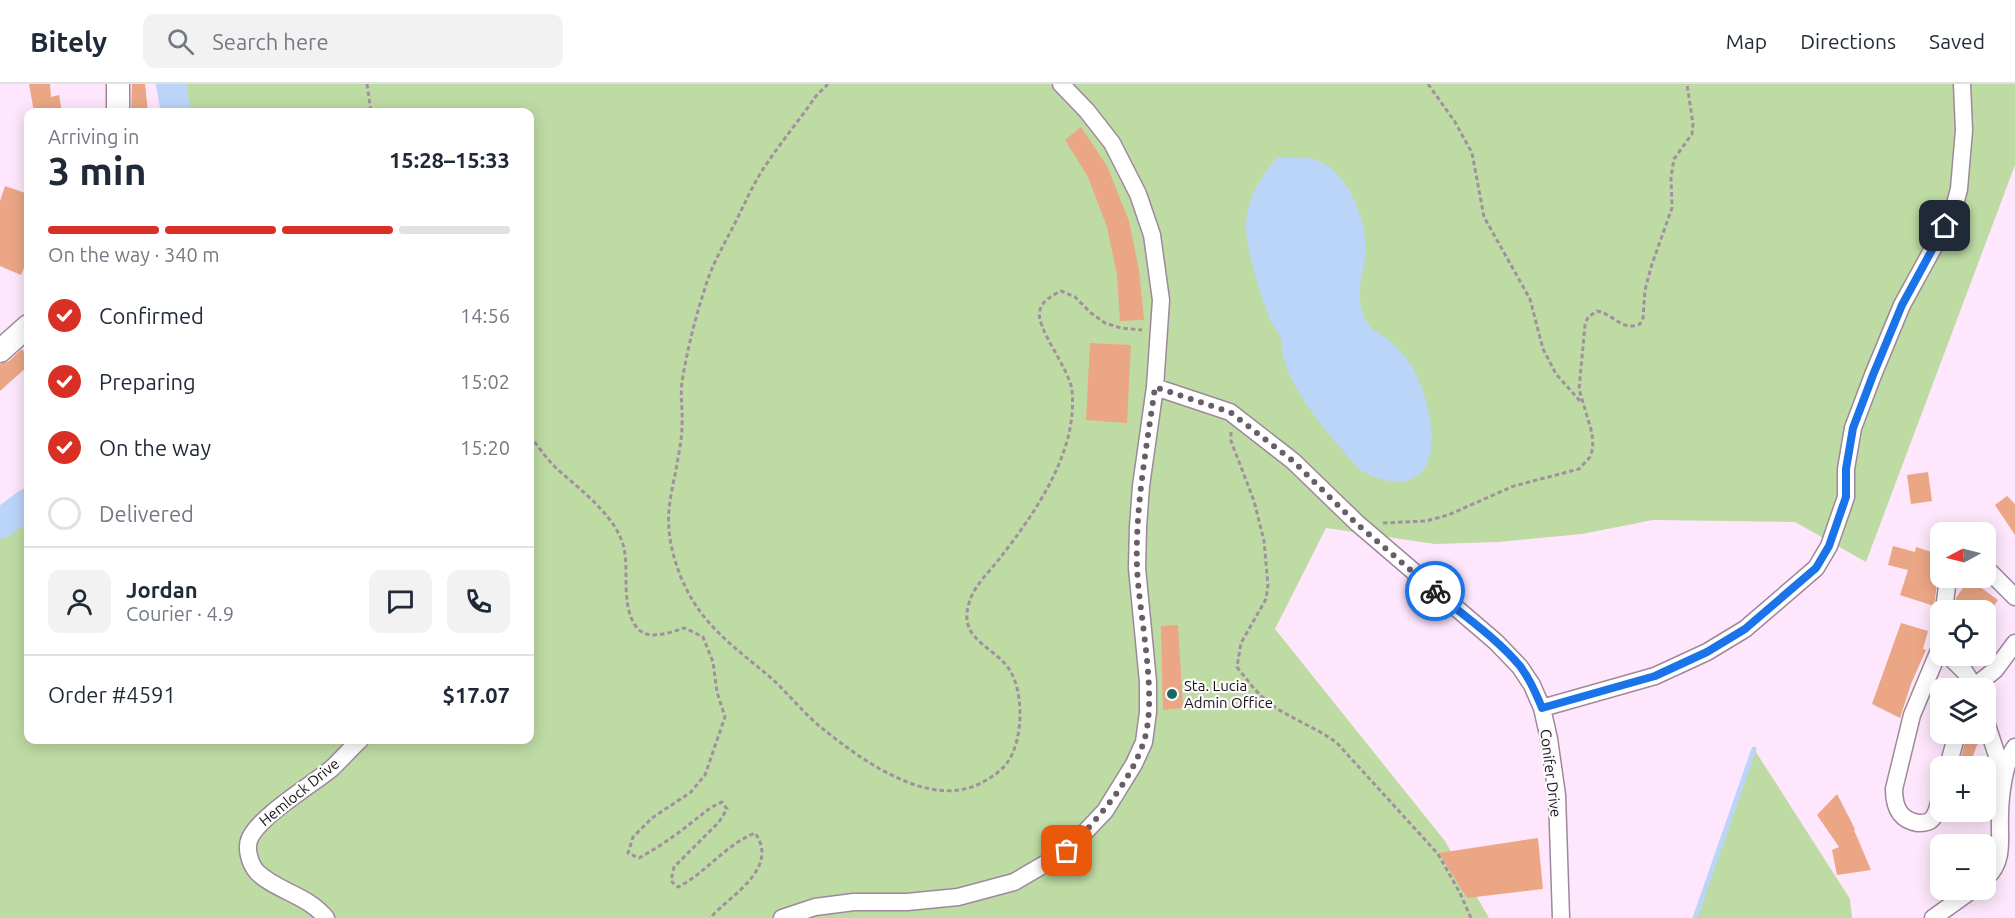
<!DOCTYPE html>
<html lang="en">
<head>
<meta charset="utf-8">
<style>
  body { margin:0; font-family:Ubuntu,sans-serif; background:#f2f2f3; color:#1f2937; height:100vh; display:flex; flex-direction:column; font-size:22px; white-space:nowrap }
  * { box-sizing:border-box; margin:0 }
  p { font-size:20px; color:#747a83 }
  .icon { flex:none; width:33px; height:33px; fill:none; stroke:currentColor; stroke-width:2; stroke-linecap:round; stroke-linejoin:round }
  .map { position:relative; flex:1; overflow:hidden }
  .drawer { position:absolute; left:24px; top:24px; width:510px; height:636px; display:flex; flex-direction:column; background:#fff; border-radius:12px; box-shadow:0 3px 15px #0003 }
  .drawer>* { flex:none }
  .needle { width:39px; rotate:263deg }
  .controls { position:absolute; left:1930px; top:438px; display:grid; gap:12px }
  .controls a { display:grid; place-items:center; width:66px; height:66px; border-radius:12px; background:#fff; box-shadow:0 3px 15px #0003; font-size:30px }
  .pin { position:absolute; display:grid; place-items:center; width:51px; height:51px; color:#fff; margin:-26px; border-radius:12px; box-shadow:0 3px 9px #0006 }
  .courier { position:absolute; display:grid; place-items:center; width:60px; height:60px; margin:-30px; border:4px solid #1a73e8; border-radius:50%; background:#fff; color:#222; box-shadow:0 2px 8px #0007 }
  .head em { font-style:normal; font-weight:700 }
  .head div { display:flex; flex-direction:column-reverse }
  .head { display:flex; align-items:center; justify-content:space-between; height:102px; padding:0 24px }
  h1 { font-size:39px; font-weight:700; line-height:45px }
  .bar { display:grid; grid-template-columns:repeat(4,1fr); gap:9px 6px; align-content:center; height:72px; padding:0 24px }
  .bar i { height:8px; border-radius:4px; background:#e0e1e3 }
  .bar .current { background:#d93025 }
  .bar p { grid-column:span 4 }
  .line { display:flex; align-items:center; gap:15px; padding:0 24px; border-top:2px solid #e0e1e3 }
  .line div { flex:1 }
  .round { display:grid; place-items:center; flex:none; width:63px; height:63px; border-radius:12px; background:#f2f2f3 }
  ol { padding:0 24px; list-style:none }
  li { display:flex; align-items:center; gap:18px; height:66px }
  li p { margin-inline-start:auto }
  li .icon { padding:6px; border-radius:50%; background:#d93025; color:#fff; stroke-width:4 }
  li:last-child { color:#747a83 }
  li i { width:33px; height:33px; border:3px solid #e0e1e3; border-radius:50% }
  header { display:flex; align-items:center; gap:36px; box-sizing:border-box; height:84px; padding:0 30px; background:#fff; border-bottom:2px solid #e0e1e3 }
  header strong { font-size:28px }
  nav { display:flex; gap:33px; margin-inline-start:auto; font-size:21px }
  .search { width:420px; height:54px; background:#f2f2f3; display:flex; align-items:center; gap:15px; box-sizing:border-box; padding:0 21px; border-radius:12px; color:#747a83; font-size:22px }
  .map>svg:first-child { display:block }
</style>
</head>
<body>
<header>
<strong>Bitely</strong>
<div class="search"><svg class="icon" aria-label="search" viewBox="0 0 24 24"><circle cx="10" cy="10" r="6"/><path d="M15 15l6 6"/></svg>Search here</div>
<nav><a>Map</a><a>Directions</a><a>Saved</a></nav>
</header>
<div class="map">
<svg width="2015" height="834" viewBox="0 0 2015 834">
  <rect width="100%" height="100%" fill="#fee7fc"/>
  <path fill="#bedba4" d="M171,0H2015V81L1866,478L1795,438L1653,436L1582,450L1498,458L1435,460L1326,444L1275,545L1445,757L1489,834H0V440L28,419V656H530V28H176Z
    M1754,665L1850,815L1852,834H1695Z"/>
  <path fill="#bad5f8" d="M1276,74C1288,74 1305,72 1316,76C1351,88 1372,147 1364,180C1359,200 1356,224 1369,241C1372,246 1379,248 1383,252C1391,258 1400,266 1406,274C1425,296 1444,365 1421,389C1418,392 1409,396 1405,397C1393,401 1367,392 1358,384C1352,378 1346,370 1340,363C1323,343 1305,322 1293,297C1289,290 1285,281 1283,272C1281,267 1284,260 1281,255C1279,249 1275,245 1272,239C1262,216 1246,167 1246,143C1246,115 1260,96 1276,74Z"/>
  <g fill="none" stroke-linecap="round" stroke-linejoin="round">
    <path stroke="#bad5f8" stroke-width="5" d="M1695,834L1754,665"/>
    <path stroke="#bad5f8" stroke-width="30" d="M171,0L176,28
      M0,440L28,419"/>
  </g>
  <path fill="#eba685" d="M29,0H50L51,13L59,11L62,28H34Z
    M132,0H145L148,28H131Z
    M1081,43L1107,82L1129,137L1139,186L1144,236L1120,237L1117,191L1107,143L1088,93L1065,56Z
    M5,102L28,110V126L24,154L28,157V174L21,191L0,182V117Z
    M1090,259L1131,261L1127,339L1086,336Z
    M22,265L28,273V282L0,307V280L9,277Z
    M1928,388L1932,417L1911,420L1907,391Z
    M2007,412L2015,420V451L1995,421Z
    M1893,462L1915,468L1916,463L1941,471V486L1938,493L1934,522L1900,511L1908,486L1888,481Z
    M1969,495L1998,516L1991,526H1960L1955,520L1956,514Z
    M1901,539L1928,547L1923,565L1926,566L1911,600L1900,634L1872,620Z
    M1178,541L1183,624L1163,626L1161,542Z
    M1967,650L1979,656L1969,682H1959Z
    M1837,710L1855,745L1854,746L1871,786L1837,791L1832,766L1839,763L1817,731Z
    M1538,754L1543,805L1467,814L1439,769Z"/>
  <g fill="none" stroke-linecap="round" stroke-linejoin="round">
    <g stroke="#9e889c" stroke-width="19">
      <path id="street" d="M1155,303L1230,328L1293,377L1357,439L1496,558L1520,583L1532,601L1542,624L1549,655L1557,711L1561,834
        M1986,484L2015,513
        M1944,526L1948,494
        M1940,564L1912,631L1894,705C1894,722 1899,736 1918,739C1922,739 1928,739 1931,736C1938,730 1939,718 1941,709
        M1949,572L1965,588L1975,604
        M1975,602L1995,586L2015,559
        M1542,624L1655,592L1707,568L1745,545L1816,484L1829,462L1846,413V385L1853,344L1873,291L1902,221L1953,128L1959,105L1964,46L1962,0
        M1986,638L2004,693
        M1948,682L1957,650
        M1986,794C2005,777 1999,754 2000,732C2000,714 2004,678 2015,663
        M326,834C308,811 276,807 257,788C250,780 245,764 250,754C260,732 310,702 331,685C341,676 350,665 360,656
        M782,834L815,823L854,818H907L958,813L1014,798L1067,767L1105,727L1134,680L1144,658L1148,628V598L1137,484L1138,443L1141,402L1155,303L1161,216L1152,151L1138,110L1112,59L1087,27L1061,0
        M1933,834L1972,806"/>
    </g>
    <g stroke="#9e889c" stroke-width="25">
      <path id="secondary" d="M118,0V28
        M0,267L28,242"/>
    </g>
    <path stroke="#a190a0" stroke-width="3" stroke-dasharray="4.5 3" stroke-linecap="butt" d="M367,0L371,28
      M828,0L816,12C798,38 777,63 760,90C751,105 744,121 736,137C725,159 712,180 705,204C695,234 687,267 682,298C680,312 683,327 682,342C682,357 678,372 676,386C672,405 667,426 669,445C670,463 677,486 685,502C704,543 737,565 770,593C789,610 804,630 823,645C863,677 931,727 983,698C992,693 1001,687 1007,679C1024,656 1025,603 1006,581C987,559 957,553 970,516C975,501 990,487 1000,474C1035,429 1078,368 1072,307C1070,285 1034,242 1040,226C1043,216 1053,211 1061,207L1075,213L1091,229L1105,239L1121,244L1142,246
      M1428,0L1455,38L1472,69L1484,133L1530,215L1543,265L1556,290L1580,317
      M1231,348V357L1254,417L1264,457L1268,501L1266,515L1241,559L1237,583C1247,596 1256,608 1268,618C1288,634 1316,643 1337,659L1438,770L1460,809L1471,834
      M530,352C538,362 546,374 556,384C579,405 616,431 624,464C629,486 621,520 635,541C646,559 669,548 685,544L703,553L713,578L717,608L725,633L705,691L691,708L652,734L633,753L628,769L639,774C657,764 675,752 691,739C703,730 708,724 722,718L727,725L719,738L674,783L671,797L678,803C706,789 725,761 755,749C780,784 731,811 710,834
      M1383,439L1426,437L1448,431L1514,402L1579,385L1590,373L1593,364L1592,349L1579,305L1585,241L1588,233L1597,227C1614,230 1622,248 1640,240L1643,234L1645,206L1652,180L1672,124L1671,93L1674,75L1692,50L1693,40L1687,0"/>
    <use href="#street" stroke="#fff" stroke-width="16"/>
    <use href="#secondary" stroke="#fff" stroke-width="22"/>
  </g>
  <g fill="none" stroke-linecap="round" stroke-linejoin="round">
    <path stroke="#6a5d6a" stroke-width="6" stroke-dasharray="0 10.8" d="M1067,767C1097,735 1128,702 1143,660C1159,615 1139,533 1137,483C1135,423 1147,362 1155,303L1230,328L1293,377L1357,440L1435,507"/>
    <path stroke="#1a73e8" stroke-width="8" d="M1435,507C1463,532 1496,553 1520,582C1530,595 1536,609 1542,624L1655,592L1707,568L1745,545L1816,484L1829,462L1846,413V385L1853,344L1873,291L1902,221L1945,142"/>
  </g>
  <circle fill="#1a6765" stroke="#fcfcfc" stroke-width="2" cx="1172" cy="610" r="6"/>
  <g text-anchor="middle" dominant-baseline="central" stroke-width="4.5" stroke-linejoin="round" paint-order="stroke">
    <g font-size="15" fill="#1b131b" stroke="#fcfcfc" text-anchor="start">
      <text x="1184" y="601">Sta. Lucia<tspan x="1184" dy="17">Admin Office</tspan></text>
    </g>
    <g font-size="15" fill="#1b131b" stroke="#fcfcfc">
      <text transform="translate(1551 689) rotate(83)">Conifer Drive</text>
      <text transform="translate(299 708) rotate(-39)">Hemlock Drive</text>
    </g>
  </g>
</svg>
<div class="controls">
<a><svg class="needle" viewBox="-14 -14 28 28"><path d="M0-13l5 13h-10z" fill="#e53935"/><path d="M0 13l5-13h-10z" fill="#747a83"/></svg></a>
<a><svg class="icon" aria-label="locate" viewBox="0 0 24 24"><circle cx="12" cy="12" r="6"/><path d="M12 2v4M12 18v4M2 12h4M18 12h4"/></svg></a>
<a><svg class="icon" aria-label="layers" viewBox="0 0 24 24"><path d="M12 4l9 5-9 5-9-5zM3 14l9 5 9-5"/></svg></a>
<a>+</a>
<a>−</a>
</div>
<div class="pin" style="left:1067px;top:767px;background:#ea580c"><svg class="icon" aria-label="bag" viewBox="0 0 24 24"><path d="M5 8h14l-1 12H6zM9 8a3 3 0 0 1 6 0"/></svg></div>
<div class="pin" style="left:1945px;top:142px;background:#1f2937"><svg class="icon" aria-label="home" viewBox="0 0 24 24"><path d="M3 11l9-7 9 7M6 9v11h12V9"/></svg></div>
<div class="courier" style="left:1435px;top:507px"><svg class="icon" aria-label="bike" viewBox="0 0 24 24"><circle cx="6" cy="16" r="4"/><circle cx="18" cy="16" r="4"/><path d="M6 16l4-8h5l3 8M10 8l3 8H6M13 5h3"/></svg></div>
<section class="drawer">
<div class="head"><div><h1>3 min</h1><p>Arriving in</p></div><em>15:28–15:33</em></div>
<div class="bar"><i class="current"></i><i class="current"></i><i class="current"></i><i></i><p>On the way · 340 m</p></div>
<ol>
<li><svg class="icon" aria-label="check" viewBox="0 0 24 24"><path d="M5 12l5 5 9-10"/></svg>Confirmed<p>14:56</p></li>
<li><svg class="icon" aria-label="check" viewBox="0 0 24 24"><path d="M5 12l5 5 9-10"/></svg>Preparing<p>15:02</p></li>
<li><svg class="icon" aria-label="check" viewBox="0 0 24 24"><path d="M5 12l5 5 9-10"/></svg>On the way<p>15:20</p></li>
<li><i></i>Delivered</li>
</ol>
<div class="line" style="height:108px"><a class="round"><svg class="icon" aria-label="person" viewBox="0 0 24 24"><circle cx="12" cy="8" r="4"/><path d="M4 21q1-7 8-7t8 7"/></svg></a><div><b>Jordan</b><p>Courier · 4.9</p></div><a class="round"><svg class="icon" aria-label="chat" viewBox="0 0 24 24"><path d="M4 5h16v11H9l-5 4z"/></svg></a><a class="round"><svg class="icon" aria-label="phone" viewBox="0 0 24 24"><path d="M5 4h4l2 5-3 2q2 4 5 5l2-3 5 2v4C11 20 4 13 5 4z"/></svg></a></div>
<div class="line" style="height:78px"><div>Order #4591</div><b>$17.07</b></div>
</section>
</div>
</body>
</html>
